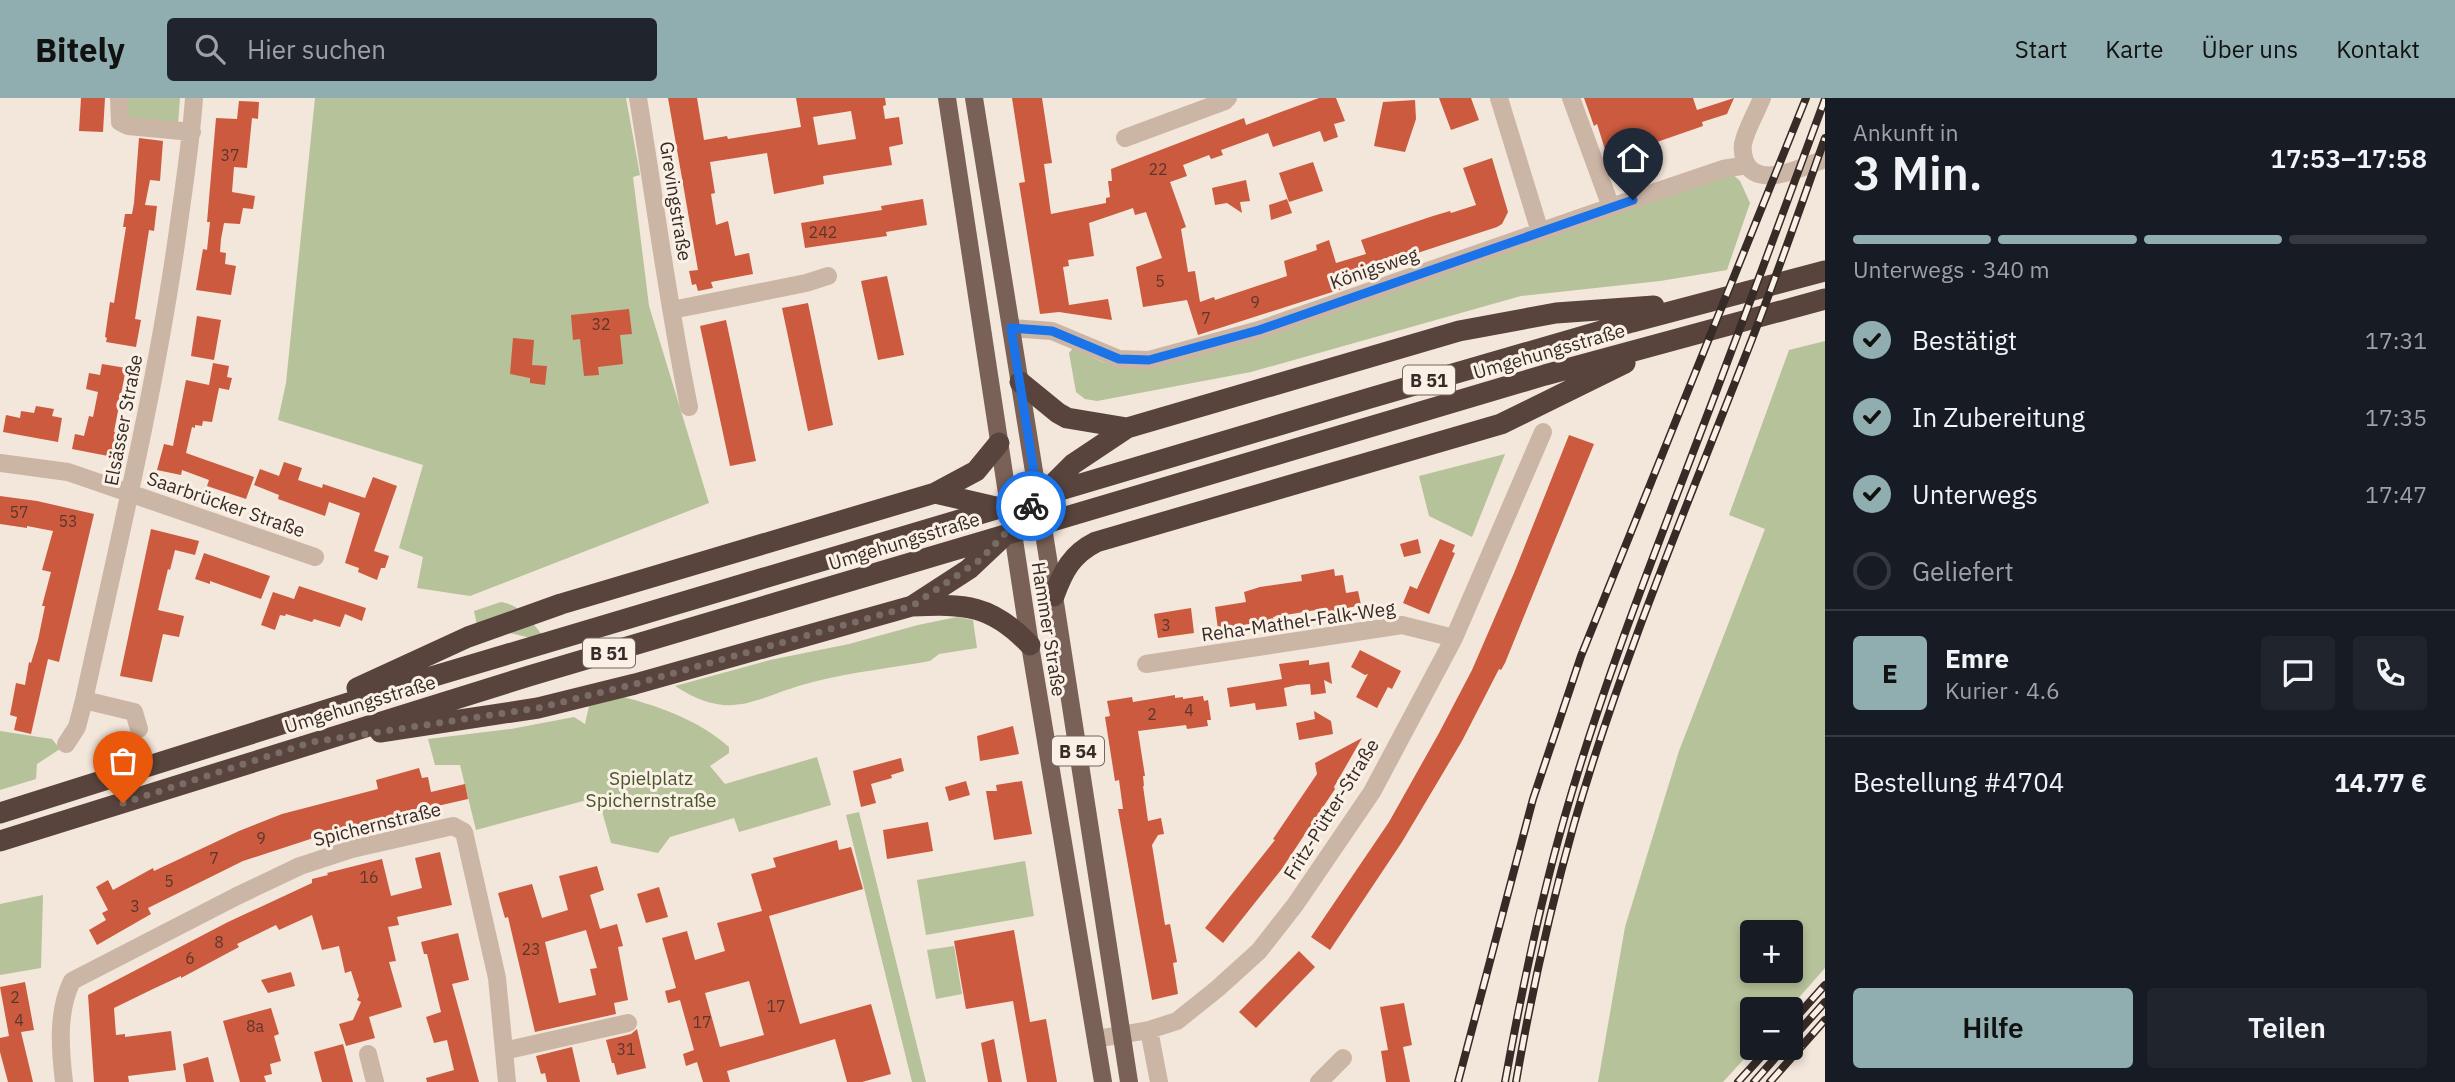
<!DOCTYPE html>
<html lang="de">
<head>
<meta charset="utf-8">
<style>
  body { margin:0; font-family:"IBM Plex Sans",sans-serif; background:#20242c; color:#f1f3f6; height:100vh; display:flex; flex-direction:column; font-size:26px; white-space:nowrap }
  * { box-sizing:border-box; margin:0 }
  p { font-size:23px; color:#9ea1a6 }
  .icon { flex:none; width:38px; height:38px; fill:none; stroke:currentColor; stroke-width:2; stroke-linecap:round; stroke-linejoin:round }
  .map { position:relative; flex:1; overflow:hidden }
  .drawer { display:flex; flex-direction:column; background:#171b24; width:630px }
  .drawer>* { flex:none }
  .controls { position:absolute; left:1740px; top:822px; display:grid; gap:14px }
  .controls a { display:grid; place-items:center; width:63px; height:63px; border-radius:7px; background:#171b24; box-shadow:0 4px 10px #0003; font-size:35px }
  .pin { position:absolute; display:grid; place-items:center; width:60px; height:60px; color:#fff; margin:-72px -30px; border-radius:50% 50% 50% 0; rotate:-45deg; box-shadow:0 0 7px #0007 }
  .pin .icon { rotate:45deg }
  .courier { position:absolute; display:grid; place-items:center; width:70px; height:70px; margin:-35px; border:5px solid #1a73e8; border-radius:50%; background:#fff; color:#222; box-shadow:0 2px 9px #0007 }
  .head em { font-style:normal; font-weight:600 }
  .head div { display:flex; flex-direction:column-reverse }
  .head { display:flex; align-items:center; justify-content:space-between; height:119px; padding:0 28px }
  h1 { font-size:46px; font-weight:600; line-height:52px }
  .bar { display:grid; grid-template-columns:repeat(4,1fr); gap:10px 7px; align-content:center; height:84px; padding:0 28px }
  .bar i { height:9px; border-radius:5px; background:#363941 }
  .bar .active { background:#90aeb0 }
  .bar p { grid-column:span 4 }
  .line { display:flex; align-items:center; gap:18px; padding:0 28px; border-top:2px solid #363941 }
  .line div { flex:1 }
  .round { display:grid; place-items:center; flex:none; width:74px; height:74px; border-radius:7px; background:#20242c }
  ol { padding:0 28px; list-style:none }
  li { display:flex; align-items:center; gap:21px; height:77px }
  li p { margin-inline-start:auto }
  li .icon { padding:7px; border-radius:50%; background:#90aeb0; color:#111; stroke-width:4 }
  li:last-child { color:#9ea1a6 }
  li i { width:38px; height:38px; border:4px solid #363941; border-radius:50% }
  .button { display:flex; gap:14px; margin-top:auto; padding:14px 28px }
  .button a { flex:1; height:80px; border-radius:7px; background:#90aeb0; color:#111; font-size:28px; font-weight:600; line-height:80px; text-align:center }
  .button a+a { background:#20242c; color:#f1f3f6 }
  header { display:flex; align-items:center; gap:42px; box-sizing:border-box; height:98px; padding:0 35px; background:#90aeb0; color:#111 }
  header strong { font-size:33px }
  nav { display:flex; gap:38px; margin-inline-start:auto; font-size:24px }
  .search { width:490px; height:63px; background:#20242c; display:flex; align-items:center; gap:18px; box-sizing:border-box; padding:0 24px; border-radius:7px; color:#9ea1a6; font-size:26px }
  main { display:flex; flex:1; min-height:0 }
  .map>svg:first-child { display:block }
</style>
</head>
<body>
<header>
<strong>Bitely</strong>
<div class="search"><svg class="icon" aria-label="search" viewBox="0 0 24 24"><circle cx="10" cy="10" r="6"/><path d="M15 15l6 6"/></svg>Hier suchen</div>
<nav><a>Start</a><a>Karte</a><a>Über uns</a><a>Kontakt</a></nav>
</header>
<main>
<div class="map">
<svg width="1825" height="984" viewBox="0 0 1825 984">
  <rect width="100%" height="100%" fill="#f3e6da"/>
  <path fill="#b6c299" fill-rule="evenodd" d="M124,0H180L178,27L134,24L124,18Z
    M315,0H626L640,77L633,79L649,208L709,405L470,498L417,490L423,459L399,450L423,367L278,322L286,285Z
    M1732,76L1740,83L1750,105L1727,172L1660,183L1521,198L1251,274L1097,303L1085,301L1076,294L1069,255L1073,250L1102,264L1118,268Z
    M1825,243V870L1788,912H1752V950H1754L1723,984H1598L1625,829L1679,653L1765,431L1729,417L1789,252ZM1752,835H1790V873H1752Z
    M1505,356L1472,439L1429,418L1419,378Z
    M501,504C521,507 531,523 543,538V543L477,527L474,513Z
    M957,519L973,522L977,550L939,556L930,563C892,570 851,574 813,584C756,598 733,626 675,588L770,562L849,546L918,527Z
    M616,597C655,607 698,621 729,649V655L710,668L725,686L817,659L831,707L739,734L734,720L670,739L658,755L611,745L598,699L476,732L460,667H435L428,641L511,631L574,619L585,626L589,608Z
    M0,633L52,641L60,651L37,666L36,681L0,692Z
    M859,714L926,984H912L846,717Z
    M1025,763L1034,818L926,837L917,782Z
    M43,797L41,870L0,877V806Z
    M954,848L962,896L936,901L927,852Z"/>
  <path fill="#cc5a3e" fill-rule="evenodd" d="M81,0H105L103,34L79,33Z
    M668,0H697L704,42L727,38L728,41L801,29L796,0H885L886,7L883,8L885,21L899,19L903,46L889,49L892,67L823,78L824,86L774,96L767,55L710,64L715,95L711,96L716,127L728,123L735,158L749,155L753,176L711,184L713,190L698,193L696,186L692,187L689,173L698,172ZM851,13L856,41L818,47L813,19Z
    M1012,0H1042L1052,65L1044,66L1051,116L1106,105V100L1110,99L1108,83H1112L1111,71L1244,20L1246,27L1319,0H1336L1345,23L1334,26L1338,39L1324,44L1320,33L1273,49L1268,35L1221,52L1223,57L1211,61L1209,57L1183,67L1187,78L1170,84L1186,129L1181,131L1188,174L1195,173L1200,204L1214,199L1215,202L1287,178L1284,163L1317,152L1316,147L1329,142L1336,165L1366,156L1361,142L1433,118L1450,113L1451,115L1476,107L1463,70L1492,60L1508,114L1502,126L1497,129L1347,178L1351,188L1198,237L1187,202L1143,209L1136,169L1162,160L1146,114L1135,117L1133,110L1089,125L1094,158L1068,162L1069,168L1063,169L1069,207L1108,201L1112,222L1059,214L1040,216L1019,85L1025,84Z
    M1439,0H1471L1479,22L1451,32Z
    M1584,0H1693L1697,12L1734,0L1727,16L1702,24L1703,28L1608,61L1597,26L1594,28Z
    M1415,2L1416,21L1405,54L1374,48L1383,4Z
    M239,3L259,4L258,21L252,20L247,70L234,69L232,94L255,98L253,111L243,110L240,126L224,125L221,141L220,154L226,155L225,166L236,168L231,197L196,192L203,151L207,152L210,124H207L216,20L237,21Z
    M139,40L163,43L160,83L150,82L145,107L157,108L154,133L149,132L135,221L141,222L136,249L106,244L107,240L105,239L110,204L114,205L126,129H123L125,116H132L134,105Z
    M1313,64L1323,93L1289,104L1279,75Z
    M1246,82L1250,103L1240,104L1242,115L1227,105L1215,107L1212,90Z
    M923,101L927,127L886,134L887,138L805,150L801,125L882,112L881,108Z
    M1287,101L1292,115L1271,122L1269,107Z
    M887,178L904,257L878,262L861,183Z
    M808,205L833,327L808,333L782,210Z
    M629,211L632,236L620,237L623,266L598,269L599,277L584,278L580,241L573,242L571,217Z
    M197,218L221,222L214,262L191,258Z
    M726,222L756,363L730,368L700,228Z
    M513,240L534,242L532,267L547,268L545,287L530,285V280L510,276Z
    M213,265L229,268L227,279L232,280L229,292L219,290L212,324L203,323L202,328L195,327V330L192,329L186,355L254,379L246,401L207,388L209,382L182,372L181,377L157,372L164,346L173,348L186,282L209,287Z
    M102,266L126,270L114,334L124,336L119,356L111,367L108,358L72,351L75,336L84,338L89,318L93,319L98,294L86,291L89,275L100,277Z
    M36,308L54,311L52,318L62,320L58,344L3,334L6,317L20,320L21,313L34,315Z
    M1569,337L1594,346L1505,565L1501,572L1499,571L1462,643L1402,744L1330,852L1311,839L1389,724L1439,635L1472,572L1514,475Z
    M284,364L302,370L298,382L322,390L323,386L365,400L373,379L397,388L374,453L389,458L385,470H381L377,482L358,474L359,470L345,465L360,415L329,404L325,418L278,401L279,397L254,387L260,371L279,378Z
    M0,398L37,403L94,416L59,564L48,561L31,636L14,632L17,619L10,617L16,585L25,587L29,564L31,565L38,542L45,508H42L51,474L42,472L53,433L27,428V430L0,426Z
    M151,431L199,443L195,457L175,452L170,472L168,471L158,512L184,518L179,539L163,536L152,584L120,578Z
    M1418,441L1421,455L1404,459L1400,446Z
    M1440,441L1455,447L1452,454L1455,455L1429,516L1403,505L1410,488L1417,491Z
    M204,455L270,478L261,501L210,483V486L195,481Z
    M1334,471L1335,478L1343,477L1346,495L1358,493L1361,507L1330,514H1322V511L1273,519L1274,522L1218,531L1215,509L1246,504L1244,494L1260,489L1302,483L1301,477Z
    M299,488L366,510L362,523L345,516L340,529L314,521L312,524L286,516L285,518L280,517L275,532L261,527L273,494L294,501Z
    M1191,510L1194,535L1158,540L1154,516Z
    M1360,552L1401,573L1392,591L1388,589L1377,610L1356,599L1368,576L1365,577L1351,569Z
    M1309,562V567L1329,564L1332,586L1324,582L1326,595L1311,597L1310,586L1297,587L1284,590L1287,608L1256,612L1255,605L1230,609L1227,590L1282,581L1279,566Z
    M1175,597V600L1183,599V601L1203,598L1204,603L1208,602L1211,622H1207L1208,628L1187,631L1186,627L1138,633L1145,678H1143L1144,688H1143L1148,723L1161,720L1164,736L1158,737L1152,747L1165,827L1170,826L1177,864L1173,865L1178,896L1152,902L1118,711H1123L1119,682L1115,683L1105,619L1110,618L1107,603L1132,599L1133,604Z
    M1314,613L1331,623L1333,636L1299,642L1296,625L1315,621Z
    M1013,628L1019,656L980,663L977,638Z
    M1362,640L1334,689L1335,691L1281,772L1223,845L1205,830L1275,742L1273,741L1317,676L1315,665Z
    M901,660L904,673L891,677L892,680L871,686L876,705L861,709L853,673Z
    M419,670L422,680L428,679L431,694L465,686L468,701L350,728L243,763L148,810L151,816L97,847L89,832L106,822L102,815L108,812L96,789L108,782L113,792L153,770L154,773L239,733L282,716L378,691L376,682Z
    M966,683L970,697L949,703L945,689Z
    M1022,683L1032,736L994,742L986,693H997L996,687Z
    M928,724L933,753L887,761L883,732Z
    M837,742L839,752L851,749L863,791L769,818L800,926L871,906L891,976L862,984H847L835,941L727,973L730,984H703L697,964L686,968L683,956L694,952L680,902L668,905L665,893L676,890L662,840L687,833L695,862L725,853L717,825L762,813L751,776L776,769L773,760ZM749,883L764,937L720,949L705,895Z
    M440,754L452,807L397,819L399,827L388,829L396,863L389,864L402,909L369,919L375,940L346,948L339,926L353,922L361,904L357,902L359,898L351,873L345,875L339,848L322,852L312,817L279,832L276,827L237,846L239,849L181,880V878L155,890L114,910L116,937L125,936V939L171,933L176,972L128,978L129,984H94L88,897L228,824L312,785V781L328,777L327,775L382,761L391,798L422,790L415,760Z
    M597,768L604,792L590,797L600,831L617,826L623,848L618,849L628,902L614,905L616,916L535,934L508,819L505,820L498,795L532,786L542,820L568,812L559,778ZM586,832L597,870L590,871L596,897L559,905L545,844Z
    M659,789L668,819L646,825L637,796Z
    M1014,832L1030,924L1046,921L1057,984H1027L1013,903L966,911L954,843Z
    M458,835L469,882L452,886L479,984H427L426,980L454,972L447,942L434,945L426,919L441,914L427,856H424L421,844Z
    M1299,853L1315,869L1256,930L1239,914Z
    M291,874L295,888L268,895L261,882Z
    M25,884L34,932L21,934L33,984H8L0,954V940L9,938L0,889Z
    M1404,905L1412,947L1403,949L1410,984H1386L1381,953L1388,952L1380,909Z
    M271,910L279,936L274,938L281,963L270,966L272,976L264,978L266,984H240L223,923Z
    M637,931L646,970L617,977L614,965H612L606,942L631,936Z
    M994,941L998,963L1002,984H988L984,962L981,945Z
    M343,946L353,984H322L314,954Z
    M572,949L580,984H547L545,975L541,976L536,958Z
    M208,959L214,984H186L183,966Z"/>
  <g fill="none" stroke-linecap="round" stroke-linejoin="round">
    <path stroke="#cbb5a5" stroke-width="18" d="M119,0L120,24L128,28L192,34
      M638,0C655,103 668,207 689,309
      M1499,0L1540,134
      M1571,0L1611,109
      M1762,0C1756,15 1746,31 1743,46C1742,52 1743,57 1745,63C1757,93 1805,68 1825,61
      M1125,40L1225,3L1228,0
      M672,212L806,185L828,178
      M1011,230L1052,233L1119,261L1149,262L1259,232L1611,109L1723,71L1747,67
      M0,365L68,374L315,459
      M1146,566L1402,527L1454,540
      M84,602L134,614L139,631
      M66,646L77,629L84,602C118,446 156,290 178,132C184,88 191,44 194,0
      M1149,932L1159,984
      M1096,941L1149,932L1177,923L1217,891L1259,853L1295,807L1372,694L1454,540L1543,334
      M504,953L628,925
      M368,956L375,984
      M64,984C60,951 57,913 72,883L237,798L300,768L352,751L453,728L464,734L497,880L507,984
      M1319,984L1343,960"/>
    <path stroke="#796157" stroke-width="18" d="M947,0L1030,547L1103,984
      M974,0L1054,498L1129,984"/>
    <path stroke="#58443d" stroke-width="21" d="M1020,284L1058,315L1067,320L1127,330
      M935,395L1000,410
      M1043,396L1073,366L1127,330L1459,233L1556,215L1654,208
      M1054,498C1063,473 1072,456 1096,444L1501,326L1625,265
      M912,508L969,471L1004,438
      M357,590L468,539L561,506L935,395L976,373L999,345
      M380,634L538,610L635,586L912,508C965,506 991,506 1030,547
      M0,715L431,579L1370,300L1632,224L1825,173
      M0,743L529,578L1545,277L1825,201"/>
    <g stroke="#372b27" stroke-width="8">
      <path id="rail" d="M1790,926L1825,887
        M1790,943L1825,904
        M1458,984L1533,701L1581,558L1806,0
        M1505,984C1521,896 1539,808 1564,721C1607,570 1667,425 1722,278C1757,186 1791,93 1825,1
        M1516,984C1531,897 1550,811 1574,726C1620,566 1685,413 1745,259C1774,186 1799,113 1825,40
        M1738,984L1769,950
        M1754,984L1784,950
        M1770,984L1825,922"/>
    </g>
    <use href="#rail" stroke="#faf0e6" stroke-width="5" stroke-dasharray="16" stroke-linecap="butt"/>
  </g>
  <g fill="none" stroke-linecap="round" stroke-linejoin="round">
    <path stroke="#796c66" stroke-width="7" stroke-dasharray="0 12.6" d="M123,705L312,644L538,610L635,586L912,508L980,462L1031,408"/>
    <path stroke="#1a73e8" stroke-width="9" d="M1031,408L1038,400L1011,230L1052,233L1119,261L1149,262L1259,232L1633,102"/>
  </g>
  <g text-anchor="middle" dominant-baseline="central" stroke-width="6" stroke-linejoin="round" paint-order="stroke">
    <g font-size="16" fill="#5c372d">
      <text x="230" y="57">37</text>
      <text x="1158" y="71">22</text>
      <text x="823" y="134">242</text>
      <text x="1160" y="183">5</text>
      <text x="1255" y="204">9</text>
      <text x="1206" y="220">7</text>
      <text x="601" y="226">32</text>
      <text x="19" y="414">57</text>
      <text x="68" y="423">53</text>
      <text x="1166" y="527">3</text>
      <text x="1189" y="612">4</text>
      <text x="1152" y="616">2</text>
      <text x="261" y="740">9</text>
      <text x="214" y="760">7</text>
      <text x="369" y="779">16</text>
      <text x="169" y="783">5</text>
      <text x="135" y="808">3</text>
      <text x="219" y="844">8</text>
      <text x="531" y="851">23</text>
      <text x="190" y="860">6</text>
      <text x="15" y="899">2</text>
      <text x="776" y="908">17</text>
      <text x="19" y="922">4</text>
      <text x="702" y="924">17</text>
      <text x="255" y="928">8a</text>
      <text x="626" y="951">31</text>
    </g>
    <g fill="#faf0e6" stroke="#726660" stroke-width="2">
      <rect x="1403" y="267.5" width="52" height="29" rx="5"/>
      <rect x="583" y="540.5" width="52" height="29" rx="5"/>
      <rect x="1052" y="638.5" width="52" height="29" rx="5"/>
    </g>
    <g font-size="18" font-weight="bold" fill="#372b27">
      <text x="1429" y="282">B 51</text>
      <text x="609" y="555">B 51</text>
      <text x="1078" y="653">B 54</text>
    </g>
    <g font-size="19" fill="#372b27" stroke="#faf0e6">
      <text transform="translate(676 103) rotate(81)">Grevingstraße</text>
      <text transform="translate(1374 170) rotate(-19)">Königsweg</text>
      <text transform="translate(1549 253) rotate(-16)">Umgehungsstraße</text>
      <text transform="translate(123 322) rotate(-79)">Elsässer Straße</text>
      <text transform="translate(226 406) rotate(19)">Saarbrücker Straße</text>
      <text transform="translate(904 443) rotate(-17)">Umgehungsstraße</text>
      <text transform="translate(1298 523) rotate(-8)">Reha-Mathel-Falk-Weg</text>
      <text transform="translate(1049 531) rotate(81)">Hammer Straße</text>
      <text transform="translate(360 606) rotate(-17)">Umgehungsstraße</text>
      <text transform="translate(1331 711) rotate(-58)">Fritz-Pütter-Straße</text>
      <text transform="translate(377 726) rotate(-14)">Spichernstraße</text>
    </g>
    <g font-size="19" fill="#485629" stroke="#faf0e6">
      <text x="651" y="680">Spielplatz<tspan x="651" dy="22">Spichernstraße</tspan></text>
    </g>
  </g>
</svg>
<div class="controls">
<a>+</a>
<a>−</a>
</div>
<div class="pin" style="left:123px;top:705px;background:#ea580c"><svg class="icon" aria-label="bag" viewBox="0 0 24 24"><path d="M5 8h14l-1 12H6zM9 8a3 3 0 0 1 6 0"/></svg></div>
<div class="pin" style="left:1633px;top:102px;background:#1f2937"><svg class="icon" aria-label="home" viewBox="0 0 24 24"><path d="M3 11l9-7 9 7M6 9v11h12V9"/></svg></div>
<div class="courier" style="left:1031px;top:408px"><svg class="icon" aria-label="bike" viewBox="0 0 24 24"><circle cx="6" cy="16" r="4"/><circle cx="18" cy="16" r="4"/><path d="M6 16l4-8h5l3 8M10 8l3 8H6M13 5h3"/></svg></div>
</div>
<section class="drawer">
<div class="head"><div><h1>3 Min.</h1><p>Ankunft in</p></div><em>17:53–17:58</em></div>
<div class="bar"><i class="active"></i><i class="active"></i><i class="active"></i><i></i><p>Unterwegs · 340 m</p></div>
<ol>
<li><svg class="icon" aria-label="check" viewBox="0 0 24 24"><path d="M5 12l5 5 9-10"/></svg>Bestätigt<p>17:31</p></li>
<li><svg class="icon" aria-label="check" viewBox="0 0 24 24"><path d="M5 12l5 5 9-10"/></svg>In Zubereitung<p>17:35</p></li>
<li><svg class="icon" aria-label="check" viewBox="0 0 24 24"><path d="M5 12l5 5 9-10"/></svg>Unterwegs<p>17:47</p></li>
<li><i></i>Geliefert</li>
</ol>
<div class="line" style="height:126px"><b class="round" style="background:#90aeb0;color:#111">E</b><div><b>Emre</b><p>Kurier · 4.6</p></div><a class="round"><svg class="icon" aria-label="chat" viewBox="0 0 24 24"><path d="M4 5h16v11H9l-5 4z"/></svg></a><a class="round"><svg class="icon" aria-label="phone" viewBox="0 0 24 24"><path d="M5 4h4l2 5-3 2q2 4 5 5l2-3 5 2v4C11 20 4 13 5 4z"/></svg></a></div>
<div class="line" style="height:91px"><div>Bestellung #4704</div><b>14.77 €</b></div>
<div class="button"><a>Hilfe</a><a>Teilen</a></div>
</section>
</main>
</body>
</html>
